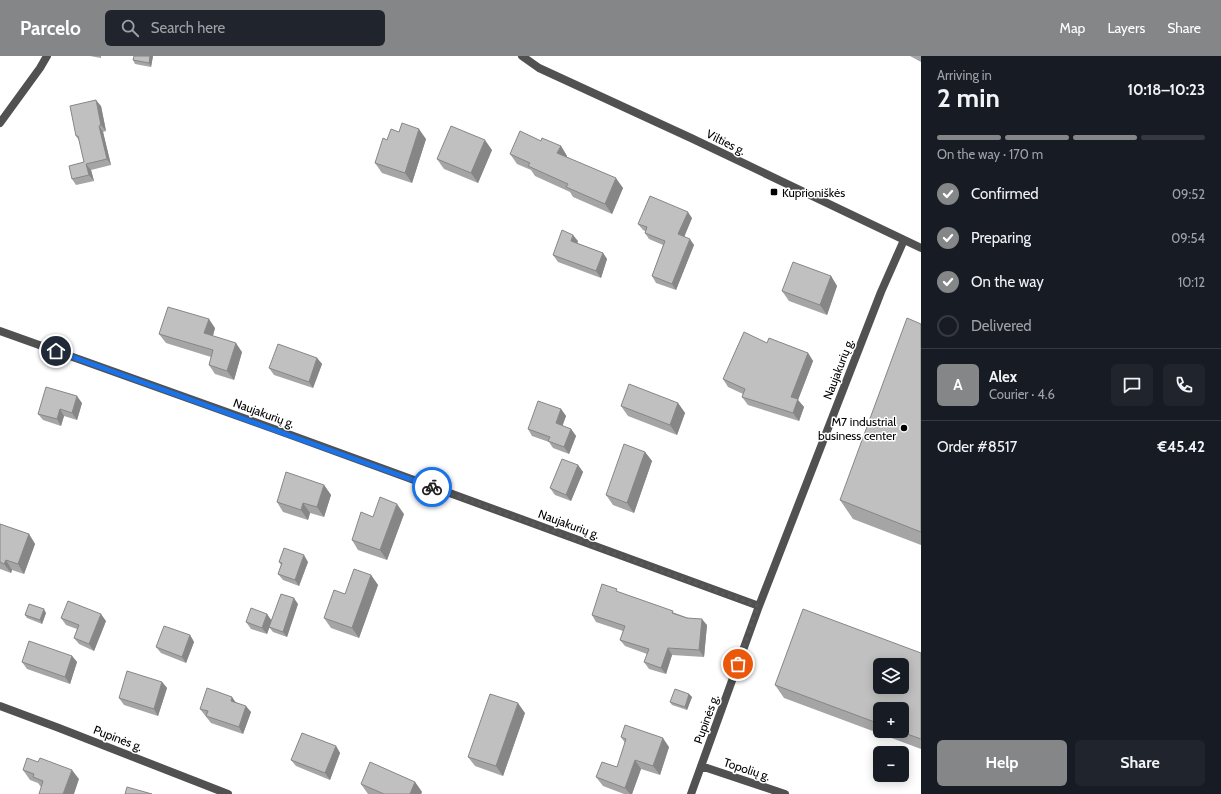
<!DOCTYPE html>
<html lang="en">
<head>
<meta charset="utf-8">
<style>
  body { margin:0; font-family:Cabin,sans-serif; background:#20242c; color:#f1f3f6; height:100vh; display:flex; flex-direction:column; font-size:15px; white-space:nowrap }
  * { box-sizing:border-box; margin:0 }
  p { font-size:13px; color:#9ea1a6 }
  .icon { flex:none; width:22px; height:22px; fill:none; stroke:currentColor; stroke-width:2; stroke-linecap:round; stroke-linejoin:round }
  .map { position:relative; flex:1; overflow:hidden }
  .drawer { display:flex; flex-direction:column; background:#171b24; width:300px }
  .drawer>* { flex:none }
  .fabs { position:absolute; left:873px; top:602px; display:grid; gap:8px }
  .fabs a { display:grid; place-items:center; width:36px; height:36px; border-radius:6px; background:#171b24; box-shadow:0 2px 10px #0003; font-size:20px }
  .pin { position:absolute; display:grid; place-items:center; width:34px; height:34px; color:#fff; margin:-17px; border:2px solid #fff; border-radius:50%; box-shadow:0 1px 4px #0007 }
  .courier { position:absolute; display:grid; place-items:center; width:40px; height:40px; margin:-20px; border:3px solid #1a73e8; border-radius:50%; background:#fff; color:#222; box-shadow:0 1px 5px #0007 }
  .head em { font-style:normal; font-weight:800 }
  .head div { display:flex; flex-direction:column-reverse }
  .head { display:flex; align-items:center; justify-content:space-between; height:68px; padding:0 16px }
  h1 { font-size:26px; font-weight:800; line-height:30px }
  .bar { display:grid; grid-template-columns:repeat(4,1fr); gap:6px 4px; align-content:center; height:48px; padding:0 16px }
  .bar i { height:5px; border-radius:3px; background:#363941 }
  .bar .on { background:#858687 }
  .bar p { grid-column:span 4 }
  .line { display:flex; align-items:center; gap:10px; padding:0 16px; border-top:1px solid #363941 }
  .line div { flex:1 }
  .round { display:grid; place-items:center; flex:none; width:42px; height:42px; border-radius:6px; background:#20242c }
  ol { padding:0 16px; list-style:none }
  li { display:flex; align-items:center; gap:12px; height:44px }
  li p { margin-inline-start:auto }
  li .icon { padding:4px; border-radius:50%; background:#858687; color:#fff; stroke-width:4 }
  li:last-child { color:#9ea1a6 }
  li i { width:22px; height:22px; border:2px solid #363941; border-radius:50% }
  .primary-button { display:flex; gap:8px; margin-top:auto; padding:8px 16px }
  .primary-button a { flex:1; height:46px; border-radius:6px; background:#858687; color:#fff; font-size:16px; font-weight:800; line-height:46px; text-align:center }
  .primary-button a+a { background:#20242c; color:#f1f3f6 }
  header { display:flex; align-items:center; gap:24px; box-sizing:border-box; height:56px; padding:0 20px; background:#858687; color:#fff }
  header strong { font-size:19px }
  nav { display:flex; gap:22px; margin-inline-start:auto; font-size:14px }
  .search { width:280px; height:36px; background:#20242c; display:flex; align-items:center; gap:10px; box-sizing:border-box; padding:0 14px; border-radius:6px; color:#9ea1a6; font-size:15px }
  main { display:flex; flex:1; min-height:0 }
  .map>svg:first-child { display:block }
</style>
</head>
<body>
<header>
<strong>Parcelo</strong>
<div class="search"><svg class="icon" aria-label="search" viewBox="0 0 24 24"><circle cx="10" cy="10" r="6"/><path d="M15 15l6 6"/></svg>Search here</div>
<nav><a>Map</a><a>Layers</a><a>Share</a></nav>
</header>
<main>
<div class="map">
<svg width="921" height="738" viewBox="0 0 921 738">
  <rect width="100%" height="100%" fill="#fff"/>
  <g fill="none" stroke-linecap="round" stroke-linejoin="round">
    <path stroke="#515151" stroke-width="8" d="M522,0L539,12L691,82L921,192
      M0,67L40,12L47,0
      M0,275L288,378L759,550L881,236L904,184
      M0,650L59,672L228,738
      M701,710L785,738
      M691,738L759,550"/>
  </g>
  <path fill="#a5a5a5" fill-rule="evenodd" d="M90,0H101V2Z
    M153,0L151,11L135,8L133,4Z
    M910,0H921V6Z
    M101,50L106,75L103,76L111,109L91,114L94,125L76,129L72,123L84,106L80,86L76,80Z
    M426,83L412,127L382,117L375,107L387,84Z
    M541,85L561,90L567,100V101L623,132L612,158L573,141L570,136L535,120L531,114L517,108L510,98Z
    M492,94L478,127L444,113L437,103Z
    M692,162L684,180L694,189L676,234L656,227L652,220L663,189L649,183L645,177V175L643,174L638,168Z
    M578,185L577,187L603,197L607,203L601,222L558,206L553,199Z
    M831,220L837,230L827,259L789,245L782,235Z
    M921,268V489L853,463L840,444Z
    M215,272L213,280L242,296L234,324L215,318L209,309L211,301L166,287L159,278Z
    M767,287L808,297L813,305L798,344L804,351L799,365L748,349L742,341L743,338L728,331L723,323Z
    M317,302L322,308L313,332L274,319L269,312Z
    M82,347L77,364L64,360L61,370L43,364L38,358Z
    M678,347L685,357L677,379L628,360L621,350Z
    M561,353L566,360L562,370L571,373L576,380L569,398L553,392L549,386L532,380L528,373Z
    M645,396L652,405L634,457L613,449L606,439Z
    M578,409L583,416L571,445L555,439L550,432Z
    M324,429L331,439L324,461L310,457L308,464L283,456L277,446Z
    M404,458L387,504L358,494L352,484Z
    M0,468L29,478L35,488L24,518L12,514L11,517L0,513Z
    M279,506H308L299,530L283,524L278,518L281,509Z
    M371,519L378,529L359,582L331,572L324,562Z
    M619,536L707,569L704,601L672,599L666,618L649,613L644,606L647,598L625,590L620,584L623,575L596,566L592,559Z
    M298,548L287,581L273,576L269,571L267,578L251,573L246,566L267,558L271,565Z
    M46,557L42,568L27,562L25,559Z
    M61,562L106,565L94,595L79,588L74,582L77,573L66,569Z
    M190,579L194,586L186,607L161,597L156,591Z
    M921,597V693L784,642L775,629ZM880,653L902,675H880Z
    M72,600L77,606L70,628L27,613L22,606Z
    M162,626L167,632L158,660L124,649L119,642Z
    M689,638L692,641L687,654L672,649L670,646Z
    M236,646L251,656L243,678L211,667L200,653Z
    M525,657L503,720L475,710L468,701Z
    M621,681L669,691L660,719L641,713L632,738H624L603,730L596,721L617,711L625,687Z
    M336,690L340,697L330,724L296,710L291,704Z
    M23,714L79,723L41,731L38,727L30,724Z
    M415,726L422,736L421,738H368L361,728Z"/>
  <path fill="#868686" d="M150,0H153L151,11L149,7Z
    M96,44L101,50L106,75L101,69Z
    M99,70L103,76L111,109L107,103Z
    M419,73L426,83L412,127L405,117Z
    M485,84L492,94L478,127L471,117Z
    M561,90L567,100L564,107L557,97Z
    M86,108L91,114L94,125L89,119Z
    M616,122L623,132L612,158L605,148Z
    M688,156L692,162L683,184L678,178Z
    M573,179L578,185L576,192L571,185Z
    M690,183L694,189L676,234L672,228Z
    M603,197L607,203L601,222L596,215Z
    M831,220L837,230L827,259L820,249Z
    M209,263L215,272L211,286L204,277Z
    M236,287L242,296L234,324L227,315Z
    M808,297L813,305L798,344L804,351L799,365L793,357L791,341Z
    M317,302L322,308L313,332L309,326Z
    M77,340L82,347L77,364L72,357Z
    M678,347L685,357L677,379L670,369Z
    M60,353L64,360L61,370L57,363Z
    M561,353L566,360L561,374L556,367Z
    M571,373L576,380L569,398L564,391Z
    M645,396L652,405L634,457L627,447Z
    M578,409L583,416L571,445L566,439Z
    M324,429L331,439L324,461L317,451Z
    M303,447L310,457L308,464L301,454Z
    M397,448L404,458L387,504L380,494Z
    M29,478L35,488L24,518L18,508Z
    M304,499L308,506L299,530L295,524Z
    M6,504L12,514L11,517L4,508Z
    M371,519L378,529L359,582L352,572Z
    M294,542L298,548L287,581L283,576Z
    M44,553L46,557L42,568L40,564Z
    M101,558L106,565L94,595L89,588Z
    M267,558L272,565L267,578L262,572Z
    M702,563L707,569L704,601L699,594Z
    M190,579L194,586L186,607L182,601Z
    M668,592L672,599L666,618L661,612Z
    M72,600L77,606L70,628L65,621Z
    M162,626L167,632L158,660L154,653Z
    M689,638L692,641L687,654L685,651Z
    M232,641L237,648L231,645Z
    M518,647L525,657L503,720L496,710Z
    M246,650L251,656L243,678L239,671Z
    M663,682L669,691L660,719L653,710Z
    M336,690L340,697L330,724L325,717Z
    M635,704L641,713L632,738H630L625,732Z
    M72,714L79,723L74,738H63Z
    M415,726L422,736L421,738H410Z"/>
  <path fill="#c0c0c0" stroke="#868686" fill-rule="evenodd" d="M134,0H150L149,7L133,4Z
    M96,44L101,69L99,70L107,103L86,108L89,119L72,123L69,110L84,106L78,80H76L70,50Z
    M402,67L419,73L405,117L375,107L383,82L387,84L391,73L399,76Z
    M451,70L485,84L471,117L437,103Z
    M520,75L541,85L542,82L561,90L557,97L616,122L605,148L566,131L568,128L528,110L530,107L510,98Z
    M650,140L688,156L678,178L690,183L672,228L652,220L665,185L645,177L647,171L638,168Z
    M562,174L573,179L571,185L603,197L596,215L553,199Z
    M793,206L831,220L820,249L782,235Z
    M168,251L209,263L204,277L236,287L227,315L209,309L213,294L159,278Z
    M907,262L921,268V476L840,444Z
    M744,276L767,287L769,282L808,297L791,341L798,343L793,357L742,341L745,333L723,323Z
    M278,288L317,302L309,326L269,312Z
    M629,328L678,347L670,369L621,350Z
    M46,331L77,340L72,357L60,353L57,363L38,358Z
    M538,345L561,353L556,367L571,373L564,391L548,385L550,381L528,373Z
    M624,388L645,396L627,447L606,439Z
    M562,403L578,409L566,439L550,432Z
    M286,416L324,429L317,451L303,447L301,454L277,446Z
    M380,441L397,448L380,494L352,484L361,456L373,461Z
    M0,468L29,478L18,508L6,504L4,508L0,506Z
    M284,492L304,499L295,524L278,518L282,507L279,506Z
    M354,513L371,519L352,572L324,562L334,534L345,538Z
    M602,528L617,533L616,535L673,555L672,557L687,562L702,563L699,594L668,592L661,612L644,606L649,593L620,584L625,570L592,559Z
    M281,538L294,542L283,576L269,571Z
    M68,545L101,558L89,588L74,582L79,569L61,562Z
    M29,548L44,553L40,564L25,559Z
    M251,552L267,558L262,572L246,566Z
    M803,553L921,597V683L899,675H902V653H880V668L775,629ZM880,609H902V631H880Z
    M164,570L190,579L182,601L156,591Z
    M29,585L72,600L65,621L22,606Z
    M127,615L162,626L154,653L119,642Z
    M207,632L232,641L231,645L246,650L239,671L206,660L208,655L200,653Z
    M675,633L689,638L685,651L670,646Z
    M490,638L518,647L496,710L468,701Z
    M625,669L663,682L653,710L635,704L625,732L596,721L602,706L617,711L626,683L621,681Z
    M302,677L336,690L325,717L291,704Z
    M27,702L38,706L40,702L72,714L63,738H39L43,725L33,721L34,718L23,714Z
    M370,706L415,726L410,738H384L361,728Z
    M127,731L152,738H125Z"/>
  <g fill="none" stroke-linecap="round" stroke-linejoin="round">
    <path stroke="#595959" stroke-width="4" stroke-dasharray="0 7.2" d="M432,431L758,550L738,608"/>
    <path stroke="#1a73e8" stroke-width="5" d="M56,295L432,431"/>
  </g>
  <g fill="#000" stroke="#fff" stroke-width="1.5">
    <rect x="770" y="132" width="8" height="8" rx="2"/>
    <circle cx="904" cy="372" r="4"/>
  </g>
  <g text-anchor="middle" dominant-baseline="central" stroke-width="3" stroke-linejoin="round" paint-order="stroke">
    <g font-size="12" fill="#000" stroke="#fff">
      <text transform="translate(726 86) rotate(26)">Vilties g.</text>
      <text transform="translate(838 313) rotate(-69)">Naujakurių g.</text>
      <text transform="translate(264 357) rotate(20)">Naujakurių g.</text>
      <text transform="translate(569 468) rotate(20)">Naujakurių g.</text>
      <text transform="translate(706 663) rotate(-70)">Pupinės g.</text>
      <text transform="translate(118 682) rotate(21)">Pupinės g.</text>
      <text transform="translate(747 713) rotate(18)">Topolių g.</text>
    </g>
    <g font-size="12" fill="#000" stroke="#fff" text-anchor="start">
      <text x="782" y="136">Kuprioniškės</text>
      <text x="896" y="365" text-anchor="end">M7 industrial<tspan x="896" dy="14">business center</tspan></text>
    </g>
  </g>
</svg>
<div class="fabs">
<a><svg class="icon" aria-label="layers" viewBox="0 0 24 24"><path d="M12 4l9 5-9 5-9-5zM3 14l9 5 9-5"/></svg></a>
<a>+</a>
<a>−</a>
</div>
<div class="pin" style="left:738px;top:608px;background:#ea580c"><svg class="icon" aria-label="bag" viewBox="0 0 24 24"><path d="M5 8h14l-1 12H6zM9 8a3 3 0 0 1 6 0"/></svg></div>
<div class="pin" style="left:56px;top:295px;background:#1f2937"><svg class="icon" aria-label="home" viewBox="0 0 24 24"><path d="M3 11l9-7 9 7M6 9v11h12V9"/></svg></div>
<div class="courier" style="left:432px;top:431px"><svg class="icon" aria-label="bike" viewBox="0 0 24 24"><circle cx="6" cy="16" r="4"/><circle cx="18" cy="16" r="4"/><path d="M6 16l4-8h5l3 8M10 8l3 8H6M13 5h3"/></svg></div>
</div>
<section class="drawer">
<div class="head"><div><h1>2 min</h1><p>Arriving in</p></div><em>10:18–10:23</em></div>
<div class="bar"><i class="on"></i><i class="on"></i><i class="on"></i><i></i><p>On the way · 170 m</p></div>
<ol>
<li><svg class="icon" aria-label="check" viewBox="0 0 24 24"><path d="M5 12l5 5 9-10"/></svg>Confirmed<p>09:52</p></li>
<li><svg class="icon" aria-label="check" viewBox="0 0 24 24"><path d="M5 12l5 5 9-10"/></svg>Preparing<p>09:54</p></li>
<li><svg class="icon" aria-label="check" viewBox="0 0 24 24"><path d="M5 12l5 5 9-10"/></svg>On the way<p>10:12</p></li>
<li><i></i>Delivered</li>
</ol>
<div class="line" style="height:72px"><b class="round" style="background:#858687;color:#fff">A</b><div><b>Alex</b><p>Courier · 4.6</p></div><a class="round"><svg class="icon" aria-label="chat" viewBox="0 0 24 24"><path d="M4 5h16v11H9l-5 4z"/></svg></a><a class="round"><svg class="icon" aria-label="phone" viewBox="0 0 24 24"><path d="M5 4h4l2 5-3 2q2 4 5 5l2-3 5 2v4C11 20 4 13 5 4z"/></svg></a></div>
<div class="line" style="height:52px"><div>Order #8517</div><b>€45.42</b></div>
<div class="primary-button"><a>Help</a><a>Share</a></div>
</section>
</main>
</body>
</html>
